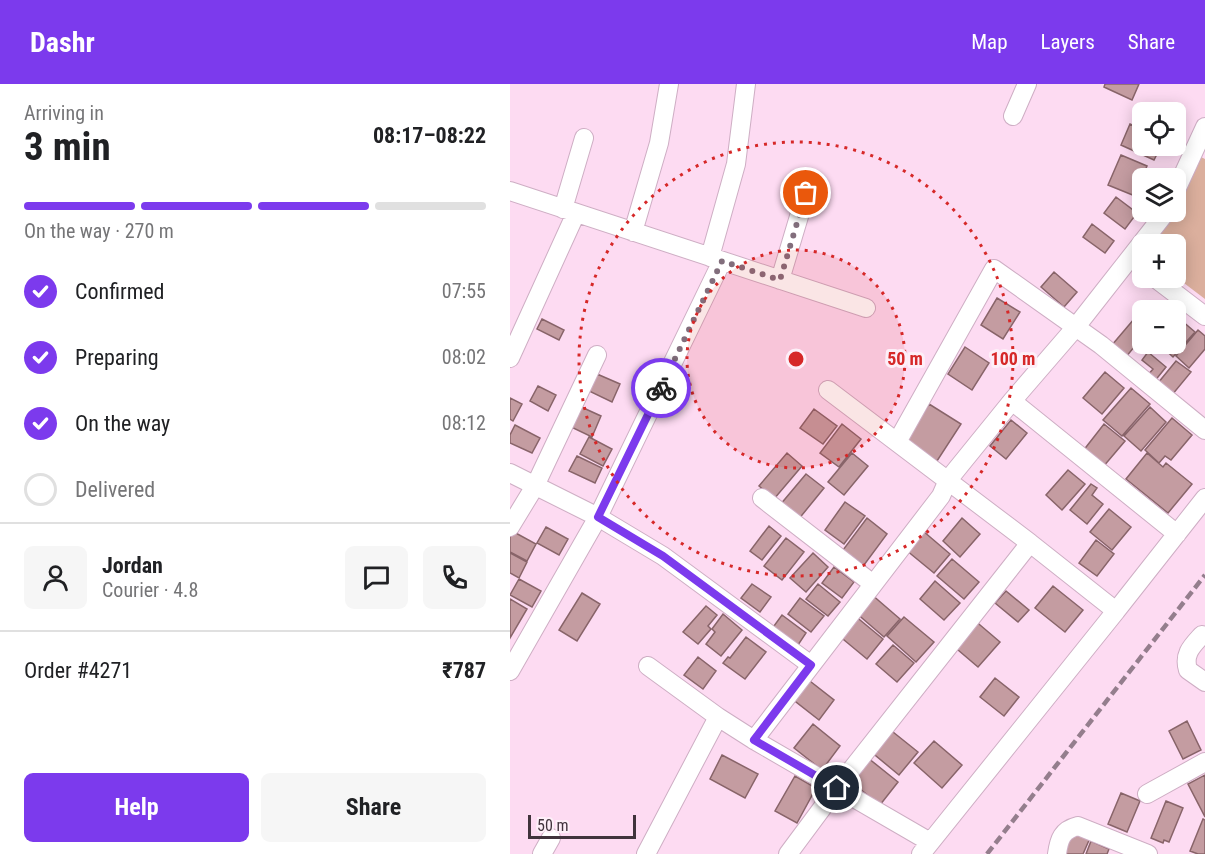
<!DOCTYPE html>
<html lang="en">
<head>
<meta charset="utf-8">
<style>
  body { margin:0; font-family:"Roboto Condensed",sans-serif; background:#f6f6f6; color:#202124; height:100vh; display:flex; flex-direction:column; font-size:22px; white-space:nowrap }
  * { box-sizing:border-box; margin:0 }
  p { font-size:20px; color:#757577 }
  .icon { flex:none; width:33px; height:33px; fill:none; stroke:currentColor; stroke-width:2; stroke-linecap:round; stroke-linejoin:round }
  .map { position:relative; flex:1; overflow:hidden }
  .details { display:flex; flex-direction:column; background:#fff; width:510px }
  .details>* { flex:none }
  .controls { position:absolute; left:622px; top:18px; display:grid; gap:12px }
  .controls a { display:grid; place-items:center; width:54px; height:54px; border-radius:9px; background:#fff; box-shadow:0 3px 15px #0003; font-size:30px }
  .scale { position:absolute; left:18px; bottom:15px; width:108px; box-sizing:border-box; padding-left:6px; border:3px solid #40333c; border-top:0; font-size:16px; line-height:21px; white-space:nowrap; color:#40333c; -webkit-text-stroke:4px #fdeff8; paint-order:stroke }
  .pin { position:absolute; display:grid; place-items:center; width:51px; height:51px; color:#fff; margin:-26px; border:3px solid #fff; border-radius:50%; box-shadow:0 2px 6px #0007 }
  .courier { position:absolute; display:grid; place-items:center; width:60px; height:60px; margin:-30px; border:4px solid #7c3aed; border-radius:50%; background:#fff; color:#222; box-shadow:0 2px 8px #0007 }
  .headline em { font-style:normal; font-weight:700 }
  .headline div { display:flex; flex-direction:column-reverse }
  .headline { display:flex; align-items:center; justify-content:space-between; height:102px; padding:0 24px }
  h1 { font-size:39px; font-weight:700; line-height:45px }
  .bar { display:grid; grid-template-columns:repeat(4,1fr); gap:9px 6px; align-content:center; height:72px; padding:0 24px }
  .bar i { height:8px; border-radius:4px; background:#e0e0e0 }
  .bar .selected { background:#7c3aed }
  .bar p { grid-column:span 4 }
  .line { display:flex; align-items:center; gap:15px; padding:0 24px; border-top:2px solid #e0e0e0 }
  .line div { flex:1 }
  .round { display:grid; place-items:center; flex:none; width:63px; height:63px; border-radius:9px; background:#f6f6f6 }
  ol { padding:0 24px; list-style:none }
  li { display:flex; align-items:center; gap:18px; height:66px }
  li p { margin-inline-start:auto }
  li .icon { padding:6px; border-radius:50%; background:#7c3aed; color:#fff; stroke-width:4 }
  li:last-child { color:#757577 }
  li i { width:33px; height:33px; border:3px solid #e0e0e0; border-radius:50% }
  .cta { display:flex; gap:12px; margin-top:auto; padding:12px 24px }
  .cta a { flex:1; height:69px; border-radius:9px; background:#7c3aed; color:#fff; font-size:24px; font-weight:700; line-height:69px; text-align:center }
  .cta a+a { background:#f6f6f6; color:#202124 }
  header { display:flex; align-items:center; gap:36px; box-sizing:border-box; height:84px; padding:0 30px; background:#7c3aed; color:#fff }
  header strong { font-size:28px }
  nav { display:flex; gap:33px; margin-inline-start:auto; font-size:21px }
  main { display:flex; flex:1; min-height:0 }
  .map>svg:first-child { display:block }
</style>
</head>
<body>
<header>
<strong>Dashr</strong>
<nav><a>Map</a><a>Layers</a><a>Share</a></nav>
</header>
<main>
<section class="details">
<div class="headline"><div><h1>3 min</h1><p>Arriving in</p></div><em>08:17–08:22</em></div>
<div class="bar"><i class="selected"></i><i class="selected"></i><i class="selected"></i><i></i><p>On the way · 270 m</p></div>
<ol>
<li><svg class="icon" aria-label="check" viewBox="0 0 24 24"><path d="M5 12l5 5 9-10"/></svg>Confirmed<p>07:55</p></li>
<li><svg class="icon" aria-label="check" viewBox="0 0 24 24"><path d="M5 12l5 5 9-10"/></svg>Preparing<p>08:02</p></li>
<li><svg class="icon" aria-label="check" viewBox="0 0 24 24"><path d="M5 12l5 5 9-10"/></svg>On the way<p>08:12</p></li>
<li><i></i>Delivered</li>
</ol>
<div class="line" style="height:108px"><a class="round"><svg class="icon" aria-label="person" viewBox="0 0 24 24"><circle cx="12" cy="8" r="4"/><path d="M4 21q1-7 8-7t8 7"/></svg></a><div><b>Jordan</b><p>Courier · 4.8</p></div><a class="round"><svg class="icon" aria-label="chat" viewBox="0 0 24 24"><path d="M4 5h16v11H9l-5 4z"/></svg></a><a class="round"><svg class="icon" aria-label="phone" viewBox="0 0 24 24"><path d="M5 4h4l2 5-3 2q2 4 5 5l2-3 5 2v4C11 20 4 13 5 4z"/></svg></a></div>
<div class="line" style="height:78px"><div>Order #4271</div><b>₹787</b></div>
<div class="cta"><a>Help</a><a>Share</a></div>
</section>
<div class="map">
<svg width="695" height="770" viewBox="0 0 695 770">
  <rect width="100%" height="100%" fill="#fddbf2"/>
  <path fill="#dbaf9d" d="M689,72L695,75V215L666,193V160H640L668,124Z"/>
  <path fill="#c49ca1" stroke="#886469" stroke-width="1.5" d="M595,0H629L622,16L594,3Z
    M620,40L633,46V62H651L644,76L611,61Z
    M611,71L637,82L625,112L598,101Z
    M606,113L627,129L615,145L594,129Z
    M582,140L604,157L595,169L573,153Z
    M544,188L567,208L554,223L531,203Z
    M487,214L510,228L493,255L471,241Z
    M32,235L54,246L49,256L27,245Z
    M624,235L633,243V252L616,273L602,261Z
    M671,236L685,248L663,273L649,260H666V241Z
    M688,246L695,252V265L679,284L666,272Z
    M455,263L479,279L462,306L438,290Z
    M638,268L656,283L644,298L637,292L643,285L632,276Z
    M666,277L681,288L662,311L648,299Z
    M595,288L614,304L592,330L573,314Z
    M87,290L110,300L102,318L79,307Z
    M28,302L46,311L38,327L20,317Z
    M621,304L640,320L612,352L593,336Z
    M0,314L12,320L3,337L0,335Z
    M419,320L451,340L427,377L395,357Z
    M69,322L91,332L82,353L59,342Z
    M640,323L656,338L631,367L614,352Z
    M304,325L327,342L313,360L290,344Z
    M662,334L682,351L661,376L655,372L649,379L635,366Z
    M501,336L517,349L496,375L480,362Z
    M332,340L351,355L329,383L310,369Z
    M594,340L615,357L593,383L573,367Z
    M5,341L30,354L22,369L0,359V351Z
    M79,353L102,365L93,382L70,370Z
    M277,369L292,382L264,415L249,402Z
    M342,369L358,382L334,411L318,398Z
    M637,369L653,383L656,379L682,400L658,429L616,395Z
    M67,372L92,384L85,399L59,387Z
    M558,386L575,400L552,426L536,411Z
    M296,390L314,404L288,436L270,421Z
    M581,400L587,404L582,411L593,420L577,440L560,426Z
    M335,418L355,432L334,460L315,446Z
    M599,425L621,443L602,466L580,448Z
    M357,434L377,450L354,481L333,466Z
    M452,434L470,450L450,473L433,457Z
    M259,442L271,452L252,476L240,467Z
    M36,443L58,455L49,471L27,459Z
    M2,447L26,460L17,477L0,468V451Z
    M413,447L440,470L424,489L396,466Z
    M276,454L294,468L272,496L254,482Z
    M586,456L604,470L587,492L569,479Z
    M0,469L17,478L9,494L0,489Z
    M303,469L318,483L296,508L280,494Z
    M442,475L469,498L454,515L427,492Z
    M324,483L344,498L332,514L312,499Z
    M9,495L31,507L22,523L0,511Z
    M425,497L450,519L434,536L410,515Z
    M242,500L261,513L250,528L231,514Z
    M308,500L330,518L318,532L296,515Z
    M543,502L573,526L555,548L525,524Z
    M496,507L519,526L508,538L485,519Z
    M72,509L90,520L67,557L49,546Z
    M361,510L390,535L374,553L345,528Z
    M290,514L314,532L301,548L278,530Z
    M0,515L17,525L0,554Z
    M196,522L207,531L198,542L201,545L188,560L173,548Z
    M213,530L232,546L211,572L196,560L205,548L202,545Z
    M272,531L296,549L286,564L261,546Z
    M344,531L373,555L357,575L328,551Z
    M394,533L424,558L406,578L377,552Z
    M463,535L490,558L468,583L441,560Z
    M236,553L256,568L235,595L213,579L218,573L220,574Z
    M383,561L404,579L387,598L366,580Z
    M188,573L206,587L193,605L174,591Z
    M296,594L324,616L309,636L281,614Z
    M485,594L509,613L494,632L470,613Z
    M677,637L691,666L673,675L659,647Z
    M303,640L330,662L312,686L284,664Z
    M378,644L408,668L389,691L360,667Z
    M424,657L452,681L432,704L404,679Z
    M212,671L248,690L235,714L200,695Z
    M358,674L388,698L370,721L340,697Z
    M695,691V733L678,700Z
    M285,692L306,704L287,739L265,727Z
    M611,709L630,717L617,748L598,740Z
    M656,717L673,724L659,758L654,756L653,759L641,754Z
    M693,735L695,736V770H688L680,767Z
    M560,746L580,754L573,770H551Z
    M581,757L599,765L597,770H576Z"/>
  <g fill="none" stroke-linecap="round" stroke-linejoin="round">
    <g stroke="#ceaec4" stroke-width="20">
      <path id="minor" d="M503,32L517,0
        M666,106L695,43
        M0,107L356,224
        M53,125L74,54
        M123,148L149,59L159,0
        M200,173L226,80L236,0
        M645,194L695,232
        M270,196L296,109
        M0,274L66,129
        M318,306L520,459
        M502,317L667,450
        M387,358L484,185L591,261L695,346
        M0,389L88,433L153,472L301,581
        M252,414L363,500
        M0,443L25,402L87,271
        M606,527L695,414
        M692,551C682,562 673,570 678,586L695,598
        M138,582L208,633
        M0,587L88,433L212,177
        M244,656L431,412L438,396L502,317L565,244L656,128
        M637,710L695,678
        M32,770L41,754
        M136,770L208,633L244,656L420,758
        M278,770L327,704L520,459L606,527L411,770
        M547,770C549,755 552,746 568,742L638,770"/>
    </g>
    <use href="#minor" stroke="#fff" stroke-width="18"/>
    <path stroke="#947e8d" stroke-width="4.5" stroke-dasharray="9 4.5" stroke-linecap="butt" d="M477,770L695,491"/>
  </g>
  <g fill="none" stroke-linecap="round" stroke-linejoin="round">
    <path stroke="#826e7c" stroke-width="6" stroke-dasharray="0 10.8" d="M151,304L212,177L270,196L296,109"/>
    <path stroke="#7c3aed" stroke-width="8" d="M151,304L88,433L153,472L301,581L244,656L327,704"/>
  </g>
  <circle cx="286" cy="275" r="109" fill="#d62828" fill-opacity=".12"/>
  <g fill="none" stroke="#d62828" stroke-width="3" stroke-dasharray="3 6">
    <circle cx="286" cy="275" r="109"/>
    <circle cx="286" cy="275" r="217"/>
  </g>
  <circle cx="286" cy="275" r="9" fill="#d62828" stroke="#fdeff8" stroke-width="3"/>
  <g font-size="18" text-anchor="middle" font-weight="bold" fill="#d62828" stroke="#fdeff8" stroke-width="6" stroke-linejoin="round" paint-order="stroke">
    <text x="395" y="281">50 m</text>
    <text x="503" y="281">100 m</text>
  </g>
</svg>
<div class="controls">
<a><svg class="icon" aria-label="locate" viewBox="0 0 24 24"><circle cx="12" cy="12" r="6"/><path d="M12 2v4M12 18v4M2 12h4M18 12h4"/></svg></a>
<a><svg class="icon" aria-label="layers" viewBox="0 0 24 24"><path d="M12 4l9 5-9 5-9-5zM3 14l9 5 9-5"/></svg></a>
<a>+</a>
<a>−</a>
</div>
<div class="scale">50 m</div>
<div class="pin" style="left:296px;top:109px;background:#ea580c"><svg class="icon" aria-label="bag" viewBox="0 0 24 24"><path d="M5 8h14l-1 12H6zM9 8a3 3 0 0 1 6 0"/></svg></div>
<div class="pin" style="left:327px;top:704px;background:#1f2937"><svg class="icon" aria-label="home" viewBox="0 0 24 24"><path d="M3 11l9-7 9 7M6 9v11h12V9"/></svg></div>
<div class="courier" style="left:151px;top:304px"><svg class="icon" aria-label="bike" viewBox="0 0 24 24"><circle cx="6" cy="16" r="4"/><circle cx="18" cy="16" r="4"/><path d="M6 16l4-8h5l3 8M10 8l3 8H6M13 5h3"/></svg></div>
</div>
</main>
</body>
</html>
